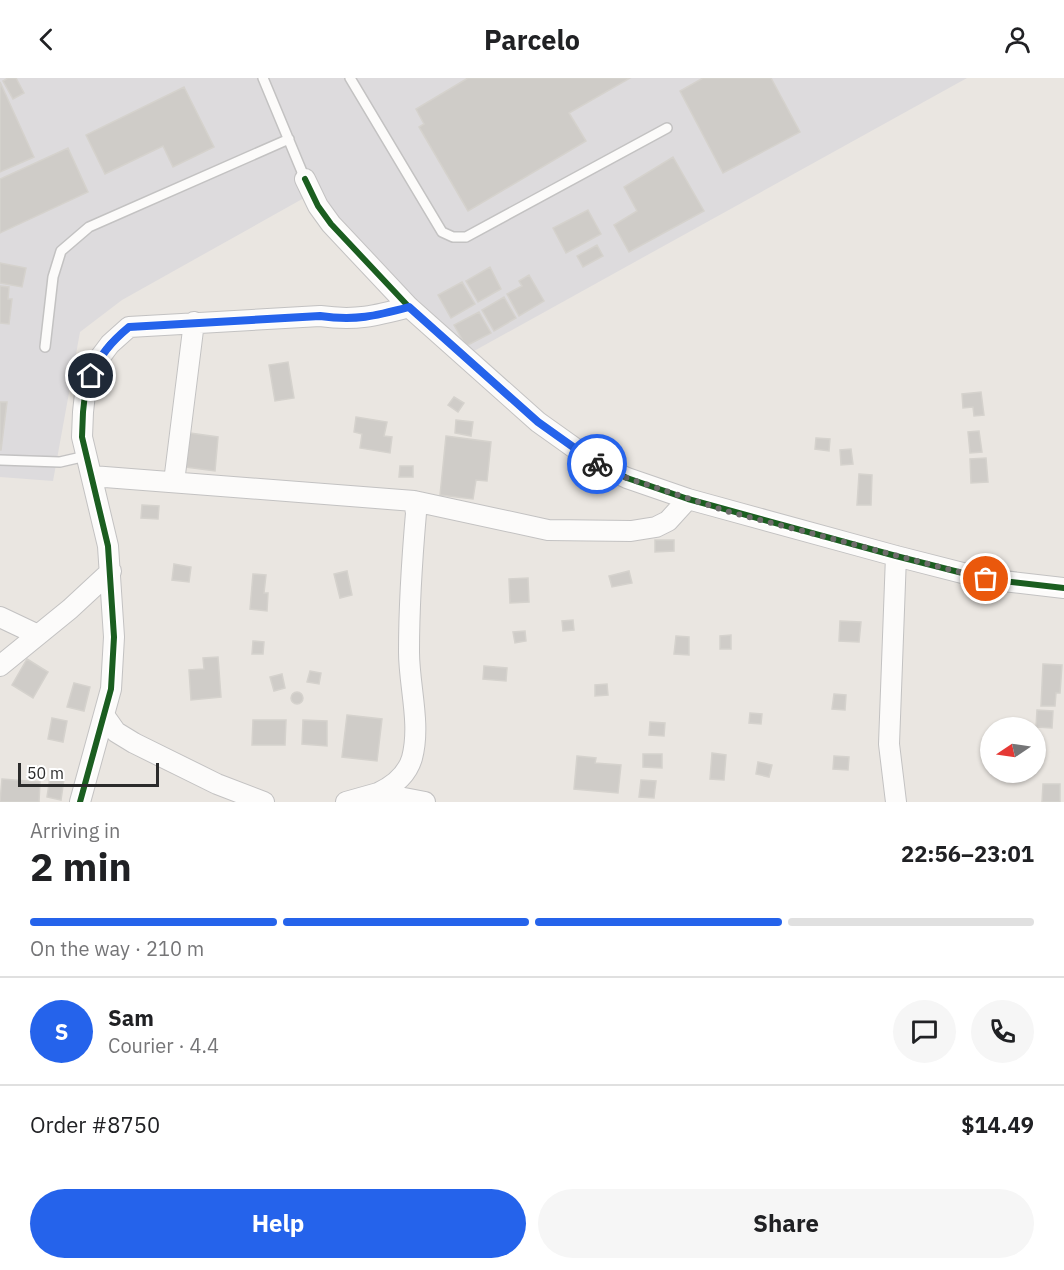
<!DOCTYPE html>
<html lang="en">
<head>
<meta charset="utf-8">
<style>
  body { margin:0; font-family:"IBM Plex Sans",sans-serif; background:#f6f6f6; color:#202124; height:100vh; display:flex; flex-direction:column; font-size:22px; white-space:nowrap }
  * { box-sizing:border-box; margin:0 }
  p { font-size:20px; color:#757577 }
  .icon { flex:none; width:33px; height:33px; fill:none; stroke:currentColor; stroke-width:2; stroke-linecap:round; stroke-linejoin:round }
  .map { position:relative; height:724px; overflow:hidden }
  .drawer { display:flex; flex-direction:column; background:#fff; flex:1 }
  .drawer>* { flex:none }
  .needle { width:39px; rotate:257deg }
  .tools { position:absolute; left:980px; top:639px; display:grid; gap:12px }
  .tools a { display:grid; place-items:center; width:66px; height:66px; border-radius:50%; background:#fff; box-shadow:0 2px 4px #0004; font-size:30px }
  .scale { position:absolute; left:18px; bottom:15px; width:141px; box-sizing:border-box; padding-left:6px; border:3px solid #2b2b2b; border-top:0; font-size:16px; line-height:21px; white-space:nowrap; color:#2b2b2b; -webkit-text-stroke:4px #fff; paint-order:stroke }
  .pin { position:absolute; display:grid; place-items:center; width:51px; height:51px; color:#fff; margin:-26px; border:3px solid #fff; border-radius:50%; box-shadow:0 2px 6px #0007 }
  .courier { position:absolute; display:grid; place-items:center; width:60px; height:60px; margin:-30px; border:4px solid #2563eb; border-radius:50%; background:#fff; color:#222; box-shadow:0 2px 8px #0007 }
  .summary em { font-style:normal; font-weight:700 }
  .summary div { display:flex; flex-direction:column-reverse }
  .summary { display:flex; align-items:center; justify-content:space-between; height:102px; padding:0 30px }
  h1 { font-size:39px; font-weight:700; line-height:45px }
  .bar { display:grid; grid-template-columns:repeat(4,1fr); gap:9px 6px; align-content:center; height:72px; padding:0 30px }
  .bar i { height:8px; border-radius:4px; background:#e0e0e0 }
  .bar .current { background:#2563eb }
  .bar p { grid-column:span 4 }
  .line { display:flex; align-items:center; gap:15px; padding:0 30px; border-top:2px solid #e0e0e0 }
  .line div { flex:1 }
  .round { display:grid; place-items:center; flex:none; width:63px; height:63px; border-radius:32px; background:#f6f6f6 }
  .cta { display:flex; gap:12px; margin-top:auto; padding:12px 30px }
  .cta a { flex:1; height:69px; border-radius:36px; background:#2563eb; color:#fff; font-size:24px; font-weight:700; line-height:69px; text-align:center }
  .cta a+a { background:#f6f6f6; color:#202124 }
  header { display:flex; justify-content:space-between; align-items:center; height:78px; padding:0 30px; background:#fff; font-size:27px; font-weight:700 }
  .map>svg:first-child { display:block }
</style>
</head>
<body>
<header><svg class="icon" aria-label="back" viewBox="0 0 24 24"><path d="M15 5l-7 7 7 7"/></svg>Parcelo<svg class="icon" aria-label="person" viewBox="0 0 24 24"><circle cx="12" cy="8" r="4"/><path d="M4 21q1-7 8-7t8 7"/></svg></header>
<div class="map">
<svg width="1064" height="724" viewBox="0 0 1064 724">
  <rect width="100%" height="100%" fill="#eae6e1"/>
  <path fill="#dddbdd" d="M0,0H967L474,273L304,120L122,222L80,254L53,403L0,399Z"/>
  <path fill="#cfccc8" stroke="#d5d2cd" stroke-width="1.5" d="M8,0H16L24,15L13,21L3,3Z
    M468,0H630L569,35L586,63L468,133L419,49L424,46L416,31Z
    M703,0H771L800,54L723,95L680,13Z
    M0,4L34,79L0,94Z
    M184,9L214,69L173,89L163,68L105,96L86,57Z
    M68,70L88,114L0,155V101Z
    M673,79L704,133L629,174L614,147L637,133L624,109Z
    M588,132L601,156L566,175L553,150Z
    M597,167L603,178L583,189L577,178Z
    M0,185L26,190L22,209L0,205Z
    M490,189L501,211L478,224L466,203Z
    M529,197L544,223L519,238L507,216L522,208L519,203Z
    M462,204L475,226L451,240L438,217Z
    M0,208L9,209L8,221H12L9,246L0,245Z
    M504,219L516,240L494,253L482,232Z
    M479,234L491,255L466,268L454,247Z
    M288,284L294,320L275,323L269,287Z
    M981,314L984,337L974,338L973,329L963,330L962,316Z
    M454,319L464,325L458,334L448,327Z
    M0,324H7L1,372H0Z
    M356,339L387,344L384,358L392,359L390,375L360,370L362,356L354,354Z
    M456,342L473,344L471,358L455,355Z
    M979,353L982,374L970,375L968,354Z
    M190,355L218,359L215,393L186,389Z
    M446,358L491,364L487,403L476,402L473,421L440,417Z
    M816,360L830,361L829,373L815,371Z
    M851,371L853,386L841,387L840,372Z
    M986,380L988,404L971,405L970,381Z
    M400,388H413V399H399Z
    M859,396L872,397L871,427H857Z
    M142,427L159,428L158,441L141,440Z
    M655,462H674V473L655,474Z
    M174,486L191,489L189,504L172,502Z
    M347,493L352,517L340,520L334,496Z
    M629,493L632,505L612,509L609,498Z
    M253,496L266,497L264,515H268L267,533L250,531Z
    M528,500L529,524L510,525L509,501Z
    M573,542L574,552L563,553L562,543Z
    M840,543L861,544L859,564L839,563Z
    M525,553L526,563L515,565L513,554Z
    M731,557V571H720V558Z
    M676,558L689,559V577L674,576Z
    M253,563L264,564L263,576H252Z
    M218,579L221,619L191,622L189,592L204,591L203,580Z
    M27,581L48,594L33,620L12,607Z
    M1043,586L1062,587L1060,615H1056L1055,628H1041Z
    M484,588L507,590L506,603L483,601Z
    M310,593L321,595L319,606L307,604Z
    M282,596L285,610L274,613L270,599Z
    M74,605L90,609L84,633L67,629Z
    M607,606L608,617L595,618V607Z
    M291 620a6 6 0 1 1 12 0a6 6 0 1 1-12 0Z
    M834,616L846,617L845,632L832,631Z
    M1037,632L1053,633L1052,650L1036,649Z
    M750,635L762,636L761,646L749,645Z
    M347,637L382,641L377,683L342,679Z
    M52,640L67,643L63,664L48,661Z
    M253,642H286L285,667H252Z
    M303,642L327,643V668L302,666Z
    M650,644L665,645L664,658L649,657Z
    M712,675L726,677L724,702L710,701Z
    M643,676H662V690L643,689Z
    M577,678L596,680L595,685L621,687L618,715L574,711Z
    M834,678L849,679L848,692L833,691Z
    M758,684L772,687L769,699L756,696Z
    M50,699L64,701L61,722L47,719Z
    M2,701L40,704L39,724H0Z
    M641,702L656,703L654,720L639,719Z
    M1043,706H1060V724H1042Z"/>
  <g fill="none" stroke-linecap="round" stroke-linejoin="round">
    <g stroke="#c3c2c2" stroke-width="12">
      <path id="service" d="M263,0L305,101
        M350,0L442,154L453,159H466L667,50
        M45,269L53,199L61,173L89,149L289,61
        M0,382L60,384L86,378"/>
    </g>
    <g stroke="#c3c2c2" stroke-width="22">
      <path id="minor" d="M305,101L318,128L331,146L409,229L538,344L597,386L627,400L688,421L896,478L986,501L1064,510
        M92,398L414,423
        M174,404L194,244
        M0,539L38,557
        M0,588L70,531L111,493
        M104,637L116,654L134,665L217,706L264,724
        M378,715C393,708 407,697 412,680C421,646 409,608 409,574C409,528 412,481 416,435L414,423L548,452L631,453L656,449L668,443L688,421
        M80,724L111,611L114,559L108,468L82,359L83,334L85,316L98,282L110,266L129,249L320,238C356,243 375,238 409,229
        M346,724L378,715L425,724
        M896,724L889,666L896,478"/>
    </g>
    <use href="#service" stroke="#fcfbfa" stroke-width="9"/>
    <use href="#minor" stroke="#fcfbfa" stroke-width="20"/>
    <g stroke="#fff" stroke-width="10">
      <path id="cycleway" d="M305,101L318,128L331,146L409,229L538,344L597,386L627,400L688,421L896,478L986,501L1064,510
        M80,724L111,611L114,559L108,468L82,359L83,334L85,316L98,282L110,266L129,249L320,238C356,243 375,238 409,229"/>
    </g>
    <use href="#cycleway" stroke="#1b5e20" stroke-width="6"/>
  </g>
  <g fill="none" stroke-linecap="round" stroke-linejoin="round">
    <path stroke="#6e6c6b" stroke-width="6" stroke-dasharray="0 10.8" d="M597,386L627,400L726,433L986,501"/>
    <path stroke="#2563eb" stroke-width="8" d="M91,298C100,277 111,264 129,249L320,238C356,243 375,238 409,229L538,344L597,386"/>
  </g>
</svg>
<div class="tools">
<a><svg class="needle" viewBox="-14 -14 28 28"><path d="M0-13l5 13h-10z" fill="#e53935"/><path d="M0 13l5-13h-10z" fill="#757577"/></svg></a>
</div>
<div class="scale">50 m</div>
<div class="pin" style="left:986px;top:501px;background:#ea580c"><svg class="icon" aria-label="bag" viewBox="0 0 24 24"><path d="M5 8h14l-1 12H6zM9 8a3 3 0 0 1 6 0"/></svg></div>
<div class="pin" style="left:91px;top:298px;background:#1f2937"><svg class="icon" aria-label="home" viewBox="0 0 24 24"><path d="M3 11l9-7 9 7M6 9v11h12V9"/></svg></div>
<div class="courier" style="left:597px;top:386px"><svg class="icon" aria-label="bike" viewBox="0 0 24 24"><circle cx="6" cy="16" r="4"/><circle cx="18" cy="16" r="4"/><path d="M6 16l4-8h5l3 8M10 8l3 8H6M13 5h3"/></svg></div>
</div>
<section class="drawer">
<div class="summary"><div><h1>2 min</h1><p>Arriving in</p></div><em>22:56–23:01</em></div>
<div class="bar"><i class="current"></i><i class="current"></i><i class="current"></i><i></i><p>On the way · 210 m</p></div>
<div class="line" style="height:108px"><b class="round" style="background:#2563eb;color:#fff">S</b><div><b>Sam</b><p>Courier · 4.4</p></div><a class="round"><svg class="icon" aria-label="chat" viewBox="0 0 24 24"><path d="M4 5h16v11H9l-5 4z"/></svg></a><a class="round"><svg class="icon" aria-label="phone" viewBox="0 0 24 24"><path d="M5 4h4l2 5-3 2q2 4 5 5l2-3 5 2v4C11 20 4 13 5 4z"/></svg></a></div>
<div class="line" style="height:78px"><div>Order #8750</div><b>$14.49</b></div>
<div class="cta"><a>Help</a><a>Share</a></div>
</section>
</body>
</html>
